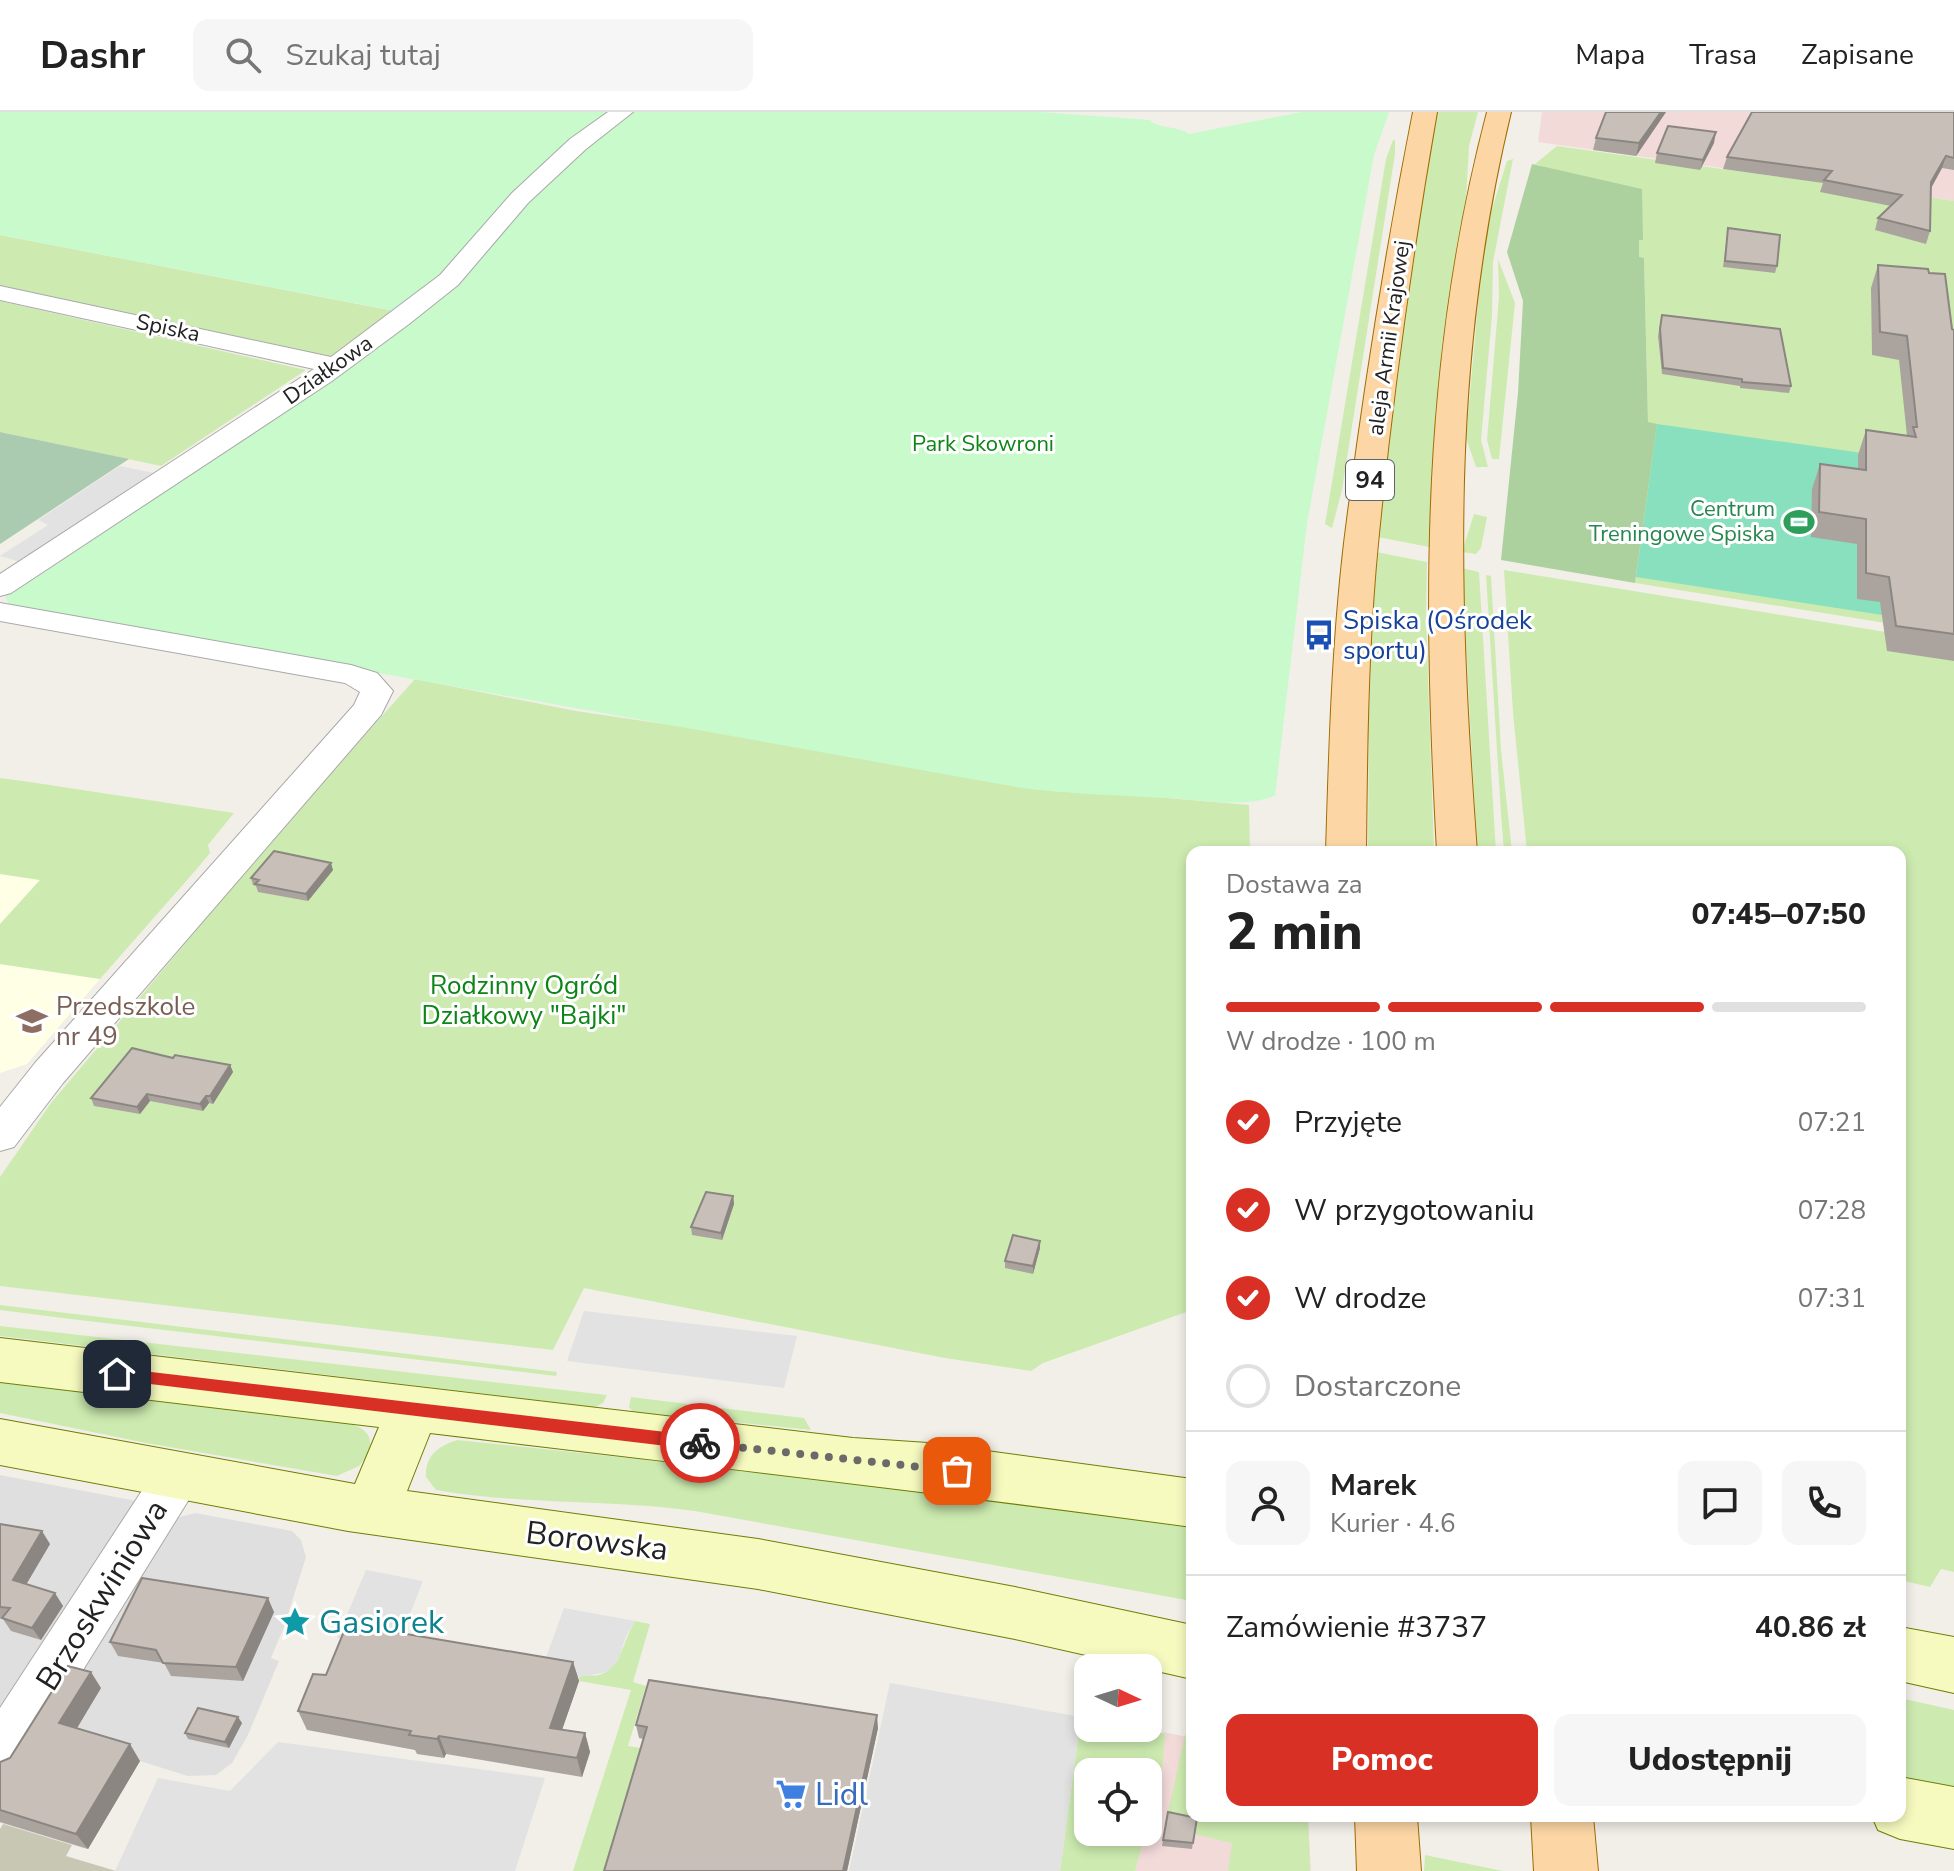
<!DOCTYPE html>
<html lang="pl">
<head>
<meta charset="utf-8">
<style>
  body { margin:0; font-family:"Nunito Sans",sans-serif; background:#f6f6f6; color:#222; height:100vh; display:flex; flex-direction:column; font-size:30px; white-space:nowrap }
  * { box-sizing:border-box; margin:0 }
  p { font-size:26px; color:#767676 }
  .icon { flex:none; width:44px; height:44px; fill:none; stroke:currentColor; stroke-width:2; stroke-linecap:round; stroke-linejoin:round }
  .map { position:relative; flex:1; overflow:hidden }
  .sheet { position:absolute; left:1186px; top:734px; width:720px; height:976px; display:flex; flex-direction:column; background:#fff; border-radius:16px; box-shadow:0 4px 12px #0003 }
  .sheet>* { flex:none }
  .needle { width:52px; rotate:94deg }
  .tools { position:absolute; left:1074px; top:1542px; display:grid; gap:16px }
  .tools a { display:grid; place-items:center; width:88px; height:88px; border-radius:16px; background:#fff; box-shadow:0 4px 12px #0003; font-size:40px }
  .pin { position:absolute; display:grid; place-items:center; width:68px; height:68px; color:#fff; margin:-34px; border-radius:16px; box-shadow:0 4px 12px #0006 }
  .courier { position:absolute; display:grid; place-items:center; width:80px; height:80px; margin:-40px; border:6px solid #d93025; border-radius:50%; background:#fff; color:#222; box-shadow:0 2px 10px #0007 }
  .summary em { font-style:normal; font-weight:800 }
  .summary div { display:flex; flex-direction:column-reverse }
  .summary { display:flex; align-items:center; justify-content:space-between; height:136px; padding:0 40px }
  h1 { font-size:52px; font-weight:800; line-height:60px }
  .bar { display:grid; grid-template-columns:repeat(4,1fr); gap:12px 8px; align-content:center; height:96px; padding:0 40px }
  .bar i { height:10px; border-radius:6px; background:#e0e0e0 }
  .bar .on { background:#d93025 }
  .bar p { grid-column:span 4 }
  .line { display:flex; align-items:center; gap:20px; padding:0 40px; border-top:2px solid #e0e0e0 }
  .line div { flex:1 }
  .round { display:grid; place-items:center; flex:none; width:84px; height:84px; border-radius:16px; background:#f6f6f6 }
  ol { padding:0 40px; list-style:none }
  li { display:flex; align-items:center; gap:24px; height:88px }
  li p { margin-inline-start:auto }
  li .icon { padding:8px; border-radius:50%; background:#d93025; color:#fff; stroke-width:4 }
  li:last-child { color:#767676 }
  li i { width:44px; height:44px; border:4px solid #e0e0e0; border-radius:50% }
  .button { display:flex; gap:16px; margin-top:auto; padding:16px 40px }
  .button a { flex:1; height:92px; border-radius:16px; background:#d93025; color:#fff; font-size:32px; font-weight:800; line-height:92px; text-align:center }
  .button a+a { background:#f6f6f6; color:#222 }
  header { display:flex; align-items:center; gap:48px; box-sizing:border-box; height:112px; padding:0 40px; background:#fff; border-bottom:2px solid #e0e0e0 }
  header strong { font-size:38px }
  nav { display:flex; gap:44px; margin-inline-start:auto; font-size:28px }
  .search { width:560px; height:72px; background:#f6f6f6; display:flex; align-items:center; gap:20px; box-sizing:border-box; padding:0 28px; border-radius:16px; color:#767676; font-size:30px }
  .map>svg:first-child { display:block }
</style>
</head>
<body>
<header>
<strong>Dashr</strong>
<div class="search"><svg class="icon" aria-label="search" viewBox="0 0 24 24"><circle cx="10" cy="10" r="6"/><path d="M15 15l6 6"/></svg>Szukaj tutaj</div>
<nav><a>Mapa</a><a>Trasa</a><a>Zapisane</a></nav>
</header>
<div class="map">
<svg width="1954" height="1759" viewBox="0 0 1954 1759">
  <rect width="100%" height="100%" fill="#f2efe9"/>
  <path fill="#e0dfdf" d="M0,1363L142,1390L0,1623Z
    M195,1401L292,1419L301,1428L306,1445L284,1515L271,1546L279,1549L248,1623L232,1651L216,1663L188,1664L140,1649L87,1737L0,1711V1672L158,1417L180,1405Z"/>
  <path fill="#f2dad9" d="M1542,0H1925L1954,5V89L1538,30Z
    M1163,1620L1192,1626V1704H1308L1311,1759H1133L1143,1720H1148V1696Z"/>
  <path fill="#ffffe5" d="M0,762L40,768L0,812Z
    M0,852L100,867L27,952L0,961Z"/>
  <path fill="#c7c7b4" d="M3,1712L72,1733L66,1744L116,1759H0V1717Z"/>
  <path fill="#cdebb0" d="M1436,0H1478L1469,34L1466,86L1442,232L1429,435L1378,425L1420,83Z
    M1393,28H1395V42L1342,378L1332,416L1325,412L1386,47Z
    M1557,34L1954,89V354L1837,338L1954,508V522L1635,471L1656,313L1648,311L1644,146H1639V128L1547,56L1535,52Z
    M1513,47L1493,150L1492,204L1481,328L1488,355H1476L1466,326L1482,147L1489,107L1507,49Z
    M0,123L394,199L328,248L0,177Z
    M1498,147L1515,191L1499,347H1492L1487,328L1499,184Z
    M0,189L306,258L161,354L0,320Z
    M1474,402L1487,405L1481,436L1476,442L1462,440Z
    M1376,440L1427,450L1426,506L1434,740H1368L1369,600Z
    M1462,456L1479,460L1496,740H1477Z
    M1504,458L1954,531V1460L1941,1457L1930,1475L1900,1468V740H1527L1513,601Z
    M1486,463L1491,464L1501,638L1512,740H1504L1501,702Z
    M415,567L576,599L1167,686L1249,693L1250,740H1192V1198L1043,1251L1031,1259L945,1246L584,1176L553,1238L0,1174V1065L51,991L183,834L259,742Z
    M0,666L23,669L234,701L208,733L210,741L195,759L100,867L0,852V812L40,768L0,762Z
    M0,1193L557,1260L556,1264L71,1207L0,1198Z
    M0,1214L607,1283L603,1291L595,1295L0,1224Z
    M0,1269L334,1309C354,1313 374,1314 370,1340L359,1354L337,1364L146,1331L0,1301Z
    M631,1285L804,1306L811,1318L633,1300L629,1295Z
    M457,1328L923,1377L1192,1410V1489L695,1399C609,1387 521,1393 436,1378L426,1365C425,1344 438,1334 457,1328Z
    M635,1509L650,1512L633,1570L646,1574L628,1634L641,1636L606,1759H573L631,1578L579,1569V1565C587,1561 591,1565 599,1563C621,1557 624,1526 635,1509Z
    M1900,1586L1954,1598V1676L1900,1666Z
    M1081,1605L1088,1606V1616H1137L1165,1622L1162,1660L1148,1714V1660H1088V1720H1146L1135,1759H1060Z
    M1185,1623L1192,1626V1704H1308L1310,1759H1228L1232,1731L1194,1722L1167,1706Z
    M1425,1743L1503,1759H1424Z"/>
  <path fill="#add19e" d="M1532,52L1642,77L1643,128H1639V145L1644,146L1648,310L1657,312L1635,471L1501,448L1518,281L1523,189L1507,140Z"/>
  <path fill="#aacbaf" d="M0,320L129,347L0,432Z"/>
  <path fill="#c8facc" d="M0,0H1040L1150,8C1161,18 1177,13 1189,22L1302,0H1389L1374,43L1307,411L1275,684C1236,697 1205,687 1165,686C1117,683 1070,682 1022,676L10,495L5,484L411,202L0,123Z"/>
  <path fill="#88e0be" d="M1657,312L1954,354V514L1636,465Z"/>
  <path fill="#e2e2e2" d="M120,354L154,361L24,451L0,444L48,413L38,408Z
    M584,1199L797,1224L784,1276L567,1249Z
    M366,1458L423,1469L397,1535L337,1526Z
    M564,1496L635,1509L626,1524L618,1549L607,1560L579,1565L541,1559Z
    M890,1571L1081,1605L1060,1759H849Z
    M278,1630L545,1666L515,1759H115L158,1666L230,1679Z"/>
  <g fill="none" stroke-linecap="round" stroke-linejoin="round">
    <g stroke="#a9a9a9" stroke-width="2">
      <path id="street" d="M608,0H633L586,37L528,91L458,173L409,212L332,269L11,481L0,484V462L314,257L0,188V174L331,245L440,163L512,81L570,27Z
        M0,491L351,553L377,561L393,579L381,603L63,971L14,1035L0,1039V995L35,951L354,593L360,580L345,571L0,509Z
        M179,1342L196,1348L203,1362L196,1376L19,1661L0,1668V1596L162,1348Z"/>
    </g>
    <g stroke="#707d05" stroke-width="2">
      <path id="secondary" d="M0,1226L853,1326L928,1331L1192,1367V1415C938,1380 684,1352 430,1321L407,1379L758,1427L1015,1475L1192,1513V1567L1015,1527L758,1477L348,1419L0,1353V1307L355,1372L379,1315L0,1270Z
        M1900,1515L1954,1525V1581L1900,1569Z
        M1900,1665L1954,1675V1737L1900,1727L1878,1718L1872,1704H1900Z"/>
    </g>
    <g stroke="#a06b00" stroke-width="2">
      <path id="primary" d="M1413,0H1437C1412,143 1392,288 1378,432C1368,534 1367,638 1366,740H1326C1329,637 1332,533 1344,431C1362,287 1385,142 1413,0Z
        M1487,0H1511C1450,253 1458,483 1477,740H1437C1423,482 1421,252 1487,0Z
        M1355,1704H1417L1421,1759H1357Z
        M1531,1704H1593L1598,1759H1534Z"/>
    </g>
    <use href="#street" fill="#fff" fill-rule="evenodd"/>
    <use href="#secondary" fill="#f7fabf" fill-rule="evenodd"/>
    <use href="#primary" fill="#fcd6a4" fill-rule="evenodd"/>
  </g>
  <path fill="#aba49e" d="M1606,0H1666L1636,44L1593,38L1596,26Z
    M1954,0V58L1942,56L1931,75L1930,119L1926,132L1875,118L1878,106L1891,94L1820,80L1823,71L1723,57L1727,45Z
    M1714,31L1700,58L1655,51L1657,41Z
    M1728,116L1777,154L1775,161L1723,155Z
    M1878,153L1952,217L1954,218V549L1887,539L1880,490L1857,487V432L1811,425L1812,377L1820,352L1858,357V343L1866,318L1907,324L1899,248L1872,243L1871,176Z
    M1662,203L1791,274L1789,281L1740,276V274L1662,262L1658,224Z
    M333,758L308,789L258,780L256,774L253,773L251,766Z
    M173,946L230,953L233,960L213,992L209,991L203,999L150,989L140,1002L94,994L91,986Z
    M733,1084L734,1092L722,1128L692,1123L691,1115Z
    M1040,1136L1033,1162L1005,1156V1149Z
    M0,1412L50,1432L26,1473L63,1494L41,1528L11,1519L3,1507L0,1506Z
    M274,1500L243,1569L171,1564L164,1551L118,1544L110,1530Z
    M573,1550L579,1569L562,1618L585,1621L590,1640L582,1665L446,1642L444,1646L417,1642L415,1638L307,1618L298,1599Z
    M101,1576L76,1616L140,1649L88,1737L0,1710V1650L10,1646Z
    M242,1611L229,1636L188,1627L185,1621Z
    M636,1613L878,1616L847,1759H604L643,1627L639,1626Z
    M1168,1700L1197,1706L1192,1737L1162,1734Z"/>
  <path fill="#8b8681" d="M1661,0H1666L1636,44L1639,31Z
    M1716,20L1714,31L1700,58L1703,48Z
    M1946,44L1942,56L1928,82L1931,70Z
    M331,751L333,758L308,789L306,782Z
    M230,953L233,960L213,992L210,984Z
    M147,982L150,989L140,1002L137,995Z
    M206,984L209,991L203,999L200,992Z
    M733,1084L734,1092L722,1128L721,1121Z
    M1040,1129V1136L1033,1162V1154Z
    M42,1419L50,1432L21,1481L13,1468Z
    M55,1481L63,1494L41,1528L32,1516Z
    M268,1486L274,1500L243,1569L236,1555Z
    M573,1550L579,1569L556,1635L550,1616Z
    M91,1560L101,1576L70,1628L59,1611Z
    M877,1603L878,1616L847,1759H843Z
    M238,1605L242,1611L229,1636L225,1630Z
    M585,1621L590,1640L582,1665L577,1646Z
    M439,1624L446,1642L444,1646L437,1627Z
    M130,1632L140,1649L88,1737L76,1722Z"/>
  <path fill="#c7bfb8" stroke="#8b8681" stroke-width="2" d="M1606,0H1661L1639,31L1596,26Z
    M1752,0H1954V46L1946,44L1931,70L1930,119L1878,106L1902,83L1824,68L1832,59L1727,45Z
    M1668,14L1716,20L1703,48L1657,41Z
    M1728,116L1780,123L1777,154L1725,149Z
    M1878,153L1928,157L1929,161L1945,162L1952,217L1954,218V522L1896,514L1889,465L1866,461V407L1819,400L1820,352L1866,358V318L1916,325L1913,315H1917L1907,224L1880,220Z
    M1662,203L1780,217L1791,274L1742,270V267L1663,256L1660,217Z
    M274,739L331,751L306,782L255,772L259,768L251,766Z
    M132,936L173,946L175,943L230,953L210,984H206L200,992L147,982L137,995L91,986Z
    M706,1080L733,1084L721,1121L691,1115Z
    M1013,1123L1040,1129L1033,1154L1005,1149Z
    M0,1412L42,1419L13,1468L55,1481L32,1516L2,1506L10,1496L0,1495Z
    M142,1466L268,1486L236,1555L163,1551L156,1538L110,1530Z
    M347,1512L573,1550L550,1616L585,1621L577,1646L439,1624L437,1627L409,1623L411,1619L298,1599L313,1562L326,1563Z
    M68,1554L91,1560L59,1611L130,1632L76,1722L0,1698V1650L10,1646Z
    M649,1568L877,1603L843,1759H604L647,1615L636,1613Z
    M198,1596L238,1605L225,1630L185,1621Z
    M1168,1700L1197,1706L1193,1731L1163,1728Z"/>
  <path fill="#d93025" d="M117,1256L700,1324L708,1331L700,1338L117,1268L109,1262Z"/>
  <g fill="none" stroke-linecap="round" stroke-linejoin="round">
    <path stroke="#6b6a68" stroke-width="8" stroke-dasharray="0 14.4" d="M700,1331L957,1359"/>
  </g>
  <defs>
    <g id="stadium-bare" transform="scale(2.4)"><path d="M0-5a6.5 5 0 1 0 0 10a6.5 5 0 1 0 0-10ZM-3.5-1.8h7v3.6h-7Z" fill="#2e9e5b" stroke="#fff" stroke-width="2.5" paint-order="stroke"/></g>
    <g id="bus-bare" transform="scale(2.4)"><path d="M-5-6H5V4H4V6H2V4H-2V6H-4V4H-5ZM-3.5-4V0h7V-4ZM-3.5 1.2v1.5H-2V1.2ZM2 1.2v1.5H3.5V1.2Z" fill="#1a4fb4" stroke="#fff" stroke-width="2.5" paint-order="stroke"/></g>
    <g id="school-bare" transform="scale(2.4)"><path d="M0-5L7-2L0 1L-7-2ZM-4 1L0 2.5L4 1V4Q0 6-4 4Z" fill="#8d6e63" stroke="#fff" stroke-width="2.5" paint-order="stroke"/></g>
    <g id="sight-bare" transform="scale(2.4)"><path d="M0-6L1.8-2.2L6-1.7L2.9 1.2L3.7 5.4L0 3.3L-3.7 5.4L-2.9 1.2L-6-1.7L-1.8-2.2Z" fill="#0f9aa8" stroke="#fff" stroke-width="2.5" paint-order="stroke"/></g>
    <g id="supermarket-bare" transform="scale(2.4)"><path d="M-6-5.5h2.5l.6 2H6L4.5 2H-2.5L-4.4-4H-6ZM-1.5 3.2a1.3 1.3 0 1 0 .1 0ZM3 3.2a1.3 1.3 0 1 0 .1 0Z" fill="#3f7fe0" stroke="#fff" stroke-width="2.5" paint-order="stroke"/></g>
  </defs>
  <g fill-rule="evenodd">
    <use href="#stadium-bare" x="1799" y="410"/>
    <use href="#bus-bare" x="1319" y="523"/>
    <use href="#school-bare" x="32" y="909"/>
    <use href="#sight-bare" x="295" y="1510"/>
    <use href="#supermarket-bare" x="791" y="1682"/>
  </g>
  <g text-anchor="middle" dominant-baseline="central" stroke-width="6" stroke-linejoin="round" paint-order="stroke">
    <g font-size="22" fill="#222" stroke="#fff">
      <text transform="translate(168 216) rotate(12)">Spiska</text>
      <text transform="translate(1389 226) rotate(-82)">aleja Armii Krajowej</text>
      <text transform="translate(328 258) rotate(-35)">Działkowa</text>
    </g>
    <g font-size="22" fill="#0c8416" stroke="#fff">
      <text x="983" y="332">Park Skowroni</text>
    </g>
    <g font-size="22" fill="#27864d" stroke="#fff" text-anchor="end">
      <text x="1775" y="397">Centrum<tspan x="1775" dy="25">Treningowe Spiska</tspan></text>
    </g>
    <rect fill="#fff" stroke="#646464" stroke-width="2" x="1346" y="348" width="48" height="40" rx="6"/>
    <g font-size="24" font-weight="bold" fill="#222">
      <text x="1370" y="368">94</text>
    </g>
    <g font-size="26" fill="#164399" stroke="#fff" text-anchor="start">
      <text x="1343" y="508">Spiska (Ośrodek<tspan x="1343" dy="30">sportu)</tspan></text>
    </g>
    <g font-size="26" fill="#0c8416" stroke="#fff">
      <text x="524" y="873">Rodzinny Ogród<tspan x="524" dy="30">Działkowy "Bajki"</tspan></text>
    </g>
    <g font-size="26" fill="#785e54" stroke="#fff" text-anchor="start">
      <text x="56" y="894">Przedszkole<tspan x="56" dy="30">nr 49</tspan></text>
    </g>
    <g font-size="32" fill="#222" stroke="#fff">
      <text transform="translate(597 1429) rotate(7)">Borowska</text>
      <text transform="translate(102 1483) rotate(-58)">Brzoskwiniowa</text>
    </g>
    <g font-size="32" fill="#0d838f" stroke="#fff" text-anchor="start">
      <text x="319" y="1510">Gasiorek</text>
    </g>
    <g font-size="32" fill="#366cbe" stroke="#fff" text-anchor="start">
      <text x="815" y="1682">Lidl</text>
    </g>
  </g>
</svg>
<div class="tools">
<a><svg class="needle" viewBox="-14 -14 28 28"><path d="M0-13l5 13h-10z" fill="#e53935"/><path d="M0 13l5-13h-10z" fill="#767676"/></svg></a>
<a><svg class="icon" aria-label="locate" viewBox="0 0 24 24"><circle cx="12" cy="12" r="6"/><path d="M12 2v4M12 18v4M2 12h4M18 12h4"/></svg></a>
</div>
<div class="pin" style="left:957px;top:1359px;background:#ea580c"><svg class="icon" aria-label="bag" viewBox="0 0 24 24"><path d="M5 8h14l-1 12H6zM9 8a3 3 0 0 1 6 0"/></svg></div>
<div class="pin" style="left:117px;top:1262px;background:#1f2937"><svg class="icon" aria-label="home" viewBox="0 0 24 24"><path d="M3 11l9-7 9 7M6 9v11h12V9"/></svg></div>
<div class="courier" style="left:700px;top:1331px"><svg class="icon" aria-label="bike" viewBox="0 0 24 24"><circle cx="6" cy="16" r="4"/><circle cx="18" cy="16" r="4"/><path d="M6 16l4-8h5l3 8M10 8l3 8H6M13 5h3"/></svg></div>
<section class="sheet">
<div class="summary"><div><h1>2 min</h1><p>Dostawa za</p></div><em>07:45–07:50</em></div>
<div class="bar"><i class="on"></i><i class="on"></i><i class="on"></i><i></i><p>W drodze · 100 m</p></div>
<ol>
<li><svg class="icon" aria-label="check" viewBox="0 0 24 24"><path d="M5 12l5 5 9-10"/></svg>Przyjęte<p>07:21</p></li>
<li><svg class="icon" aria-label="check" viewBox="0 0 24 24"><path d="M5 12l5 5 9-10"/></svg>W przygotowaniu<p>07:28</p></li>
<li><svg class="icon" aria-label="check" viewBox="0 0 24 24"><path d="M5 12l5 5 9-10"/></svg>W drodze<p>07:31</p></li>
<li><i></i>Dostarczone</li>
</ol>
<div class="line" style="height:144px"><a class="round"><svg class="icon" aria-label="person" viewBox="0 0 24 24"><circle cx="12" cy="8" r="4"/><path d="M4 21q1-7 8-7t8 7"/></svg></a><div><b>Marek</b><p>Kurier · 4.6</p></div><a class="round"><svg class="icon" aria-label="chat" viewBox="0 0 24 24"><path d="M4 5h16v11H9l-5 4z"/></svg></a><a class="round"><svg class="icon" aria-label="phone" viewBox="0 0 24 24"><path d="M5 4h4l2 5-3 2q2 4 5 5l2-3 5 2v4C11 20 4 13 5 4z"/></svg></a></div>
<div class="line" style="height:104px"><div>Zamówienie #3737</div><b>40.86 zł</b></div>
<div class="button"><a>Pomoc</a><a>Udostępnij</a></div>
</section>
</div>
</body>
</html>
